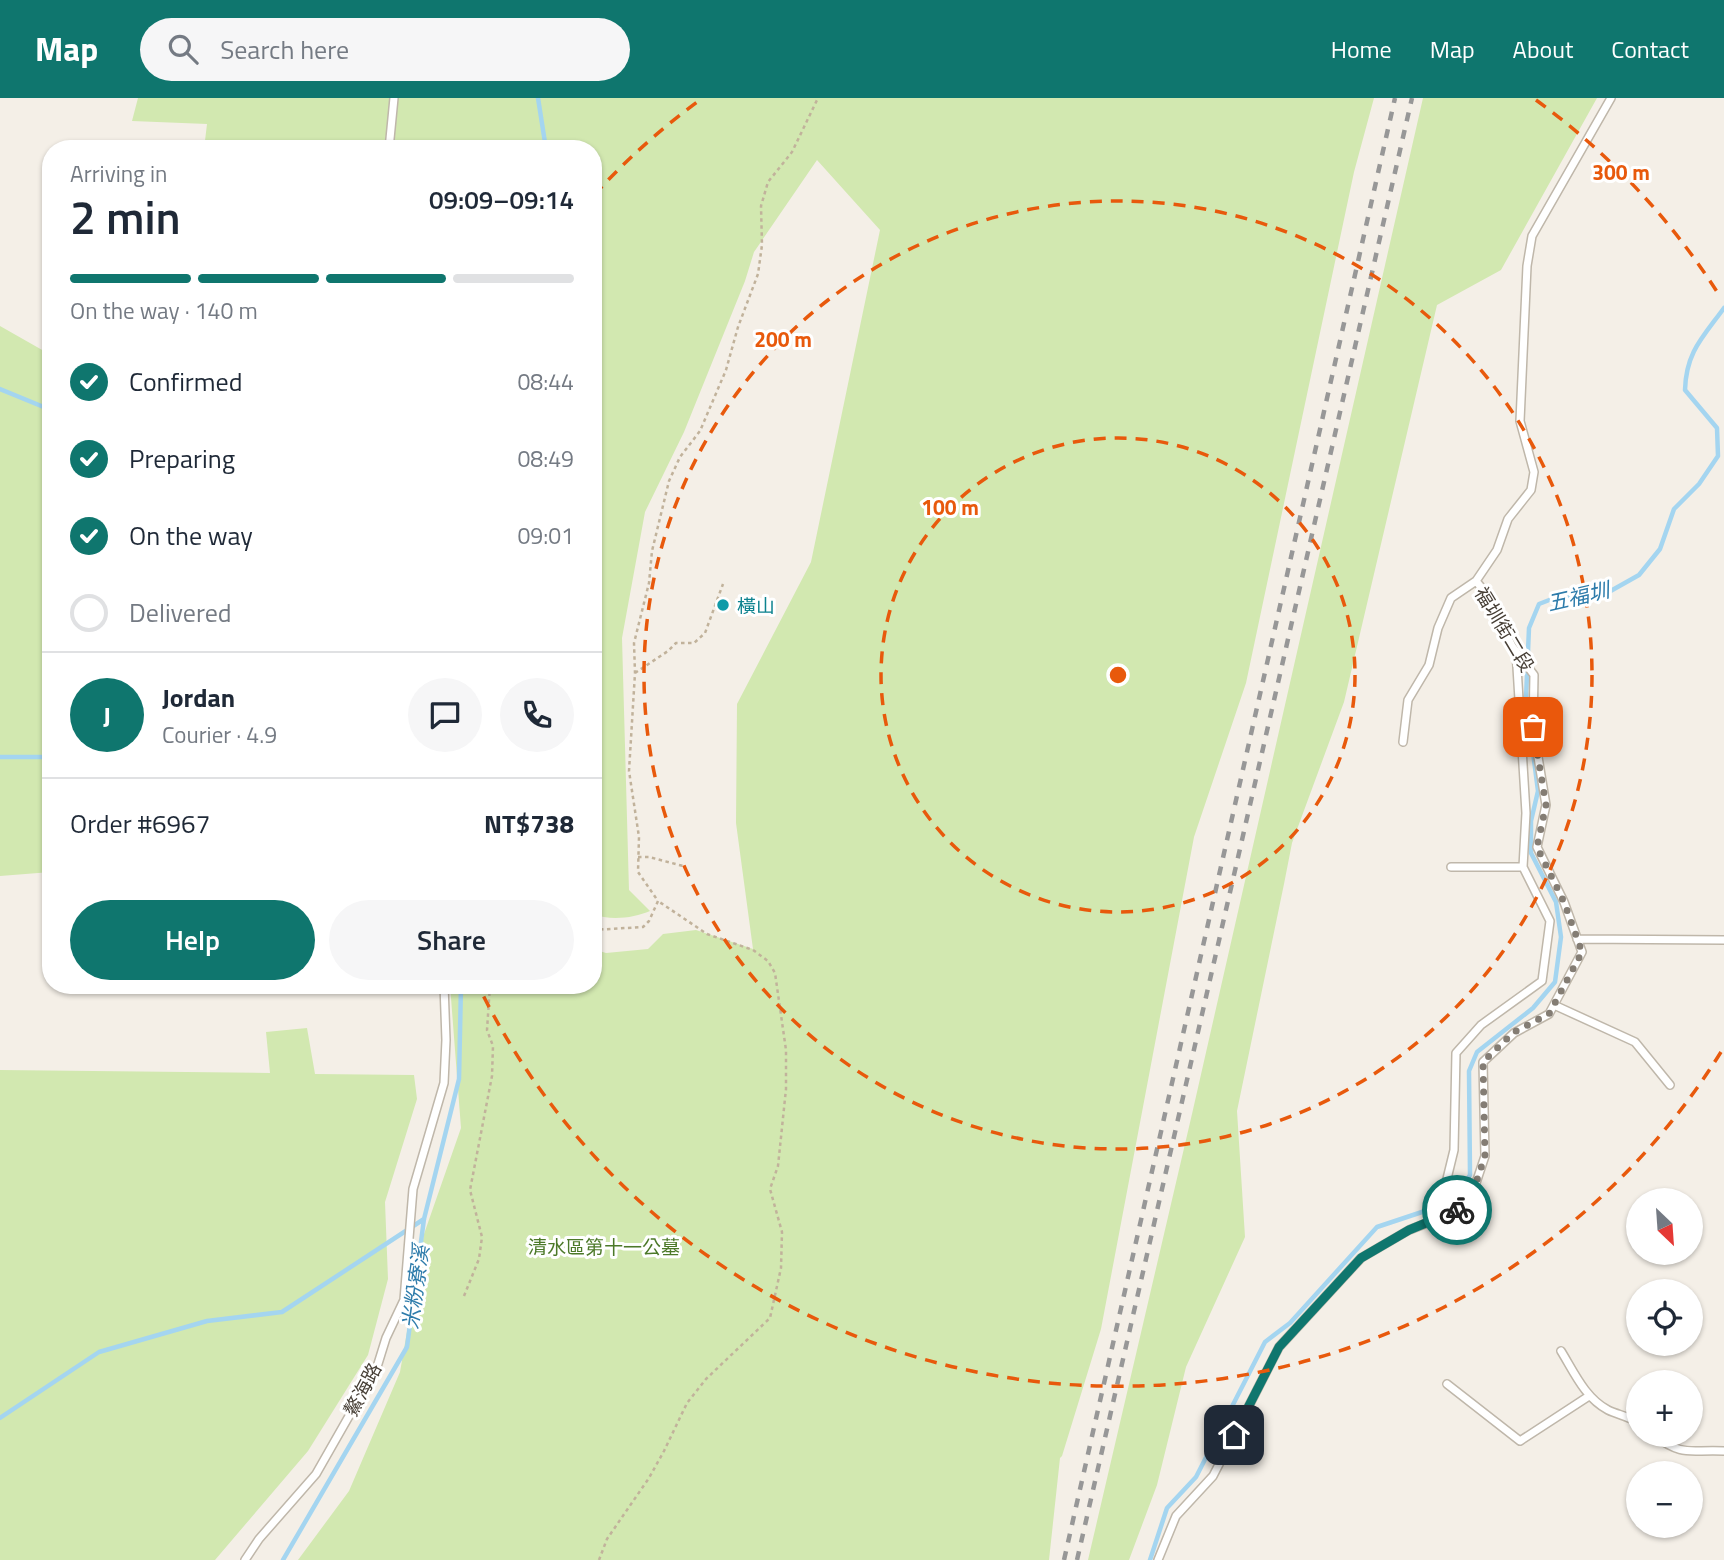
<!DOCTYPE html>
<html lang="en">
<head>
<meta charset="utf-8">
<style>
  body { margin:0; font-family:"Titillium Web","Noto Sans TC",sans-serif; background:#f6f6f7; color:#1f2937; height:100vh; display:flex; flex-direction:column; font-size:26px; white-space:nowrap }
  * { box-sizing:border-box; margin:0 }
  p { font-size:23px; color:#747a83 }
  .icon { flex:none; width:38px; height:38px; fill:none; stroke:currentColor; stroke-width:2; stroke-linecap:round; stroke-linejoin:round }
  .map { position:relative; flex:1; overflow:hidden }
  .side { position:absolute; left:42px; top:42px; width:560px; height:854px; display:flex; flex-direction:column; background:#fff; border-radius:28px; box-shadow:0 2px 5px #0004 }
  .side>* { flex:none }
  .needle { width:46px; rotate:155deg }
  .controls { position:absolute; left:1626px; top:1090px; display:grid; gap:14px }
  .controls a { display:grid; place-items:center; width:77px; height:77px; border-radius:50%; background:#fff; box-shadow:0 2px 5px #0004; font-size:35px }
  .pin { position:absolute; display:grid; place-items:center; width:60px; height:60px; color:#fff; margin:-30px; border-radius:14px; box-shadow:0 4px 10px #0006 }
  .courier { position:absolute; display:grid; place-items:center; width:70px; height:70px; margin:-35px; border:5px solid #0f766e; border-radius:50%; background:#fff; color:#222; box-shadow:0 2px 9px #0007 }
  .summary em { font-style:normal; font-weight:600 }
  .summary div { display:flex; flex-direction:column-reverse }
  .summary { display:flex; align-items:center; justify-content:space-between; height:119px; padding:0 28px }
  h1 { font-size:46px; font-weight:600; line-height:52px }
  .bar { display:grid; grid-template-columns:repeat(4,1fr); gap:10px 7px; align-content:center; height:84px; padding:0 28px }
  .bar i { height:9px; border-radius:5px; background:#e0e1e3 }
  .bar .current { background:#0f766e }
  .bar p { grid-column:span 4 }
  .line { display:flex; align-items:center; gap:18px; padding:0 28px; border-top:2px solid #e0e1e3 }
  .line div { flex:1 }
  .round { display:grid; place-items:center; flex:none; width:74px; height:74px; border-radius:37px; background:#f6f6f7 }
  ol { padding:0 28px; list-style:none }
  li { display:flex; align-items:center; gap:21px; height:77px }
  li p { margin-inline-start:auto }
  li .icon { padding:7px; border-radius:50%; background:#0f766e; color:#fff; stroke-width:4 }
  li:last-child { color:#747a83 }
  li i { width:38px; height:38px; border:4px solid #e0e1e3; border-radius:50% }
  .cta { display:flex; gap:14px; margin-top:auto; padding:14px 28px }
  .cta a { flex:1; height:80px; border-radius:42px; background:#0f766e; color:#fff; font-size:28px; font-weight:600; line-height:80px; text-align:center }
  .cta a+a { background:#f6f6f7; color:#1f2937 }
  header { display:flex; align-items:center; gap:42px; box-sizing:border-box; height:98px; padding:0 35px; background:#0f766e; color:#fff }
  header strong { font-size:33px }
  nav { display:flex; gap:38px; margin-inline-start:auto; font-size:24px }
  .search { width:490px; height:63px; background:#f6f6f7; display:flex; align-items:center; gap:18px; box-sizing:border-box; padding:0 24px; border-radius:38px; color:#747a83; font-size:26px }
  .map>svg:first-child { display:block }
</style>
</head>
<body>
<header>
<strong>Map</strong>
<div class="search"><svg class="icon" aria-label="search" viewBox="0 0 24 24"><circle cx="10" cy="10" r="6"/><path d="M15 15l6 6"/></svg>Search here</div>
<nav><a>Home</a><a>Map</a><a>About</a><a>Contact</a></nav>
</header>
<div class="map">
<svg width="1724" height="1462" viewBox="0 0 1724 1462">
  <rect width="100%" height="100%" fill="#f4efe7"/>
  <path fill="#d2e8b0" d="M138,0H1374L1354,74L1246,585L1194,739L1101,1231L1062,1358L1060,1360L1049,1462H298L349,1393L400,1274L424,1136L461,1030L450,887H593V851L606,855L648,851L663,836L696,832L753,851L736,725L737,606L811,464L880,132L817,62L754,154L745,183L684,334L645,414L622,540L629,792L650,813C634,820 610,823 593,816V51H204L207,26L132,23Z
    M1423,0H1597L1501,172L1437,207L1344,604L1292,745L1284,786L1237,1013L1245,1139L1186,1269L1157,1387L1129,1462H1088L1192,1016Z
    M0,228L51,257V774L0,778Z
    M307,930L315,976L414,977L417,1001L385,1104L388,1181L368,1257L308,1353L215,1462H0V972L270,975L266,934Z"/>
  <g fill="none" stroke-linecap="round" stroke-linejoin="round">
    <path stroke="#a4d5f0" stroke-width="4.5" d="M538,0L546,51
      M0,291L51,312
      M0,659H51
      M0,1320L99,1254L207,1223L282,1214L424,1121
      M283,1462L407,1249L424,1121L459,981L461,887
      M1150,1462L1167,1410L1196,1379L1265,1244L1290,1225L1377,1129L1446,1106L1459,1094L1470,1077L1469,973L1477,954L1533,910L1555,884L1561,839L1556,804L1531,755V723L1538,693L1526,600L1529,530L1539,506L1557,499L1607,495L1639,477L1660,451L1674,411L1699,386L1718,358L1717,330L1685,292C1686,254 1703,239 1724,210"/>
    <g stroke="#bfb7aa" stroke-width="10">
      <path id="lane" d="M389,51L394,0
        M1403,644L1408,602L1429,567L1438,530L1451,500L1476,483
        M1451,769H1523
        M1577,841L1724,842
        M1554,907L1635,944L1670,987
        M1459,1109L1444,1093L1454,1052L1456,955L1481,927L1542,883L1550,823L1523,769L1526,715L1516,553
        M1561,1253C1574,1274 1585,1300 1608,1312C1618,1317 1629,1318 1638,1325
        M1447,1286L1520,1343L1589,1298
        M1653,1337C1685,1360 1689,1351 1724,1353
        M245,1462L259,1441L316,1376L377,1269L386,1240L404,1202L413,1091L444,985L446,942L444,887
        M1158,1462L1176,1418L1213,1378L1279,1249L1361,1160L1409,1132L1455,1114L1473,1094L1485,1058L1483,964L1514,935L1549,916L1582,854L1564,804L1537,749L1546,707L1533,629L1534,577L1512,548L1485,494L1476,483L1497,452L1508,421L1531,392L1534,374L1520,323L1527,168L1532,138L1611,0"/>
    </g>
    <path stroke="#c1b29b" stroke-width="2.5" stroke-dasharray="3.5 3.5" stroke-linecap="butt" d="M635,575L668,553L676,545H694L705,535L723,486
      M638,759H649L683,768
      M593,832L643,829L649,823L658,803L638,774L639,739L629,673L635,575L634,545L649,485L652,453L669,383L680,359L700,333L726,272L738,229L758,176L762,147L761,108L768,84L792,54L818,0
      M464,1198L479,1161L482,1139L470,1092L492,978L493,948L487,932L490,887
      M599,1462L607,1441L649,1380L664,1353L687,1305L706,1281L770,1220L781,1170L782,1134L770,1091L778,1068L786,991V952L775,875L768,863L753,852L707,836L658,803"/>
    <use href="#lane" stroke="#fff" stroke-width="7"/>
    <path stroke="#979797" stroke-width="4.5" stroke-dasharray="9 9" stroke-linecap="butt" d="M1064,1462L1395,0
      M1077,1462L1412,0"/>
  </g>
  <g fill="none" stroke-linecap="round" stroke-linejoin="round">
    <path stroke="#847d74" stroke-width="7" stroke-dasharray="0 12.6" d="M1457,1112L1473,1094L1485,1058L1483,964L1514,934L1549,916L1582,854L1564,804L1537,749L1546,707L1533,629"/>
    <path stroke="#0f766e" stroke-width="9" d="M1234,1337L1279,1249L1361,1160L1409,1132L1457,1112"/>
  </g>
  <g fill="none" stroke="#e8590c" stroke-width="3.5" stroke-dasharray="12 9">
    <circle cx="1118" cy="577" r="237"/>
    <circle cx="1118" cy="577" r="474"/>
    <path d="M1721 954A711 711 0 0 1 479 889M594 97A711 711 0 0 1 700 2M1536 2A711 711 0 0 1 1721 200"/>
  </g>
  <circle fill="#0f9aa8" stroke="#fff" stroke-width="2.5" cx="723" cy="507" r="7"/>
  <g text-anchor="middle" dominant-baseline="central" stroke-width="6" stroke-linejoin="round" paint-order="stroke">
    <g font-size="19" fill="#0d838f" stroke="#fff" text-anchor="start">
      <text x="737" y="507">橫山</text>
    </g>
    <g font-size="19" fill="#473f36" stroke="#fff">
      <text transform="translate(1505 531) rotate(59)">福圳街二段</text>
      <text transform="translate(362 1291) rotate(-62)">鰲海路</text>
    </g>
    <g font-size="19" fill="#4c7929" stroke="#fff">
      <text x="604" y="1148">清水區第十一公墓</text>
    </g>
    <g font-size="21" font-style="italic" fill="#2e7cab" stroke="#fff">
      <text transform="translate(1578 498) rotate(-13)">五福圳</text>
      <text transform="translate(415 1189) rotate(-82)">米粉寮溪</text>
    </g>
  </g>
  <circle cx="1118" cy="577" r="10" fill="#e8590c" stroke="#fff" stroke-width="3.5"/>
  <g font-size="21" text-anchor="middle" font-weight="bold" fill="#e8590c" stroke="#fff" stroke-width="6" stroke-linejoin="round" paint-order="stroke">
    <text x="1621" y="82">300 m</text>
    <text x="783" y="249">200 m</text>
    <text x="950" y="417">100 m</text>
  </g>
</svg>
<div class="controls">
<a><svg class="needle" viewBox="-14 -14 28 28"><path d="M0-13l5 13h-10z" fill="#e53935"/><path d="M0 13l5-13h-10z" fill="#747a83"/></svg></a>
<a><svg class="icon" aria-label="locate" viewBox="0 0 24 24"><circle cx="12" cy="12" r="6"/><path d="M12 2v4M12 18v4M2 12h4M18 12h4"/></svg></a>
<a>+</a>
<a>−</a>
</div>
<div class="pin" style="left:1533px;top:629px;background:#ea580c"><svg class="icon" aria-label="bag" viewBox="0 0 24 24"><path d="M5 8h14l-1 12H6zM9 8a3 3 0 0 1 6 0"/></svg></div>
<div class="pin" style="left:1234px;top:1337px;background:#1f2937"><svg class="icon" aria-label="home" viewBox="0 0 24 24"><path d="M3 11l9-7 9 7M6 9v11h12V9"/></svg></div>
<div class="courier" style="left:1457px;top:1112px"><svg class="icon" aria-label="bike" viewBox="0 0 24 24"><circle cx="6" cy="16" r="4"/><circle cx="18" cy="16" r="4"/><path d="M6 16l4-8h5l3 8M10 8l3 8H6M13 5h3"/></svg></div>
<section class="side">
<div class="summary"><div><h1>2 min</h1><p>Arriving in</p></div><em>09:09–09:14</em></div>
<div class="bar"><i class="current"></i><i class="current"></i><i class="current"></i><i></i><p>On the way · 140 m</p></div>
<ol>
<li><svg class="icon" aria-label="check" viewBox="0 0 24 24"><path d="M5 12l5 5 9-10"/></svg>Confirmed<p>08:44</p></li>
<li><svg class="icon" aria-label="check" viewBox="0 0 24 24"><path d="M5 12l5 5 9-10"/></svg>Preparing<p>08:49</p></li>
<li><svg class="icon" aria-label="check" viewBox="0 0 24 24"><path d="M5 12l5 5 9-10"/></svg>On the way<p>09:01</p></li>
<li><i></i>Delivered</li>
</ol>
<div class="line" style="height:126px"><b class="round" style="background:#0f766e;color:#fff">J</b><div><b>Jordan</b><p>Courier · 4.9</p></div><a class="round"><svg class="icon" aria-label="chat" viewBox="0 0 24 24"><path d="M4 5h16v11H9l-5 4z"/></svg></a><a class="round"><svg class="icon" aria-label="phone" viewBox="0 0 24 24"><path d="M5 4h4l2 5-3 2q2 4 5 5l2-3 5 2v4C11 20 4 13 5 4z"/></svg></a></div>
<div class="line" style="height:91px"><div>Order #6967</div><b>NT$738</b></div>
<div class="cta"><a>Help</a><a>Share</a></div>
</section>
</div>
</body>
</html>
